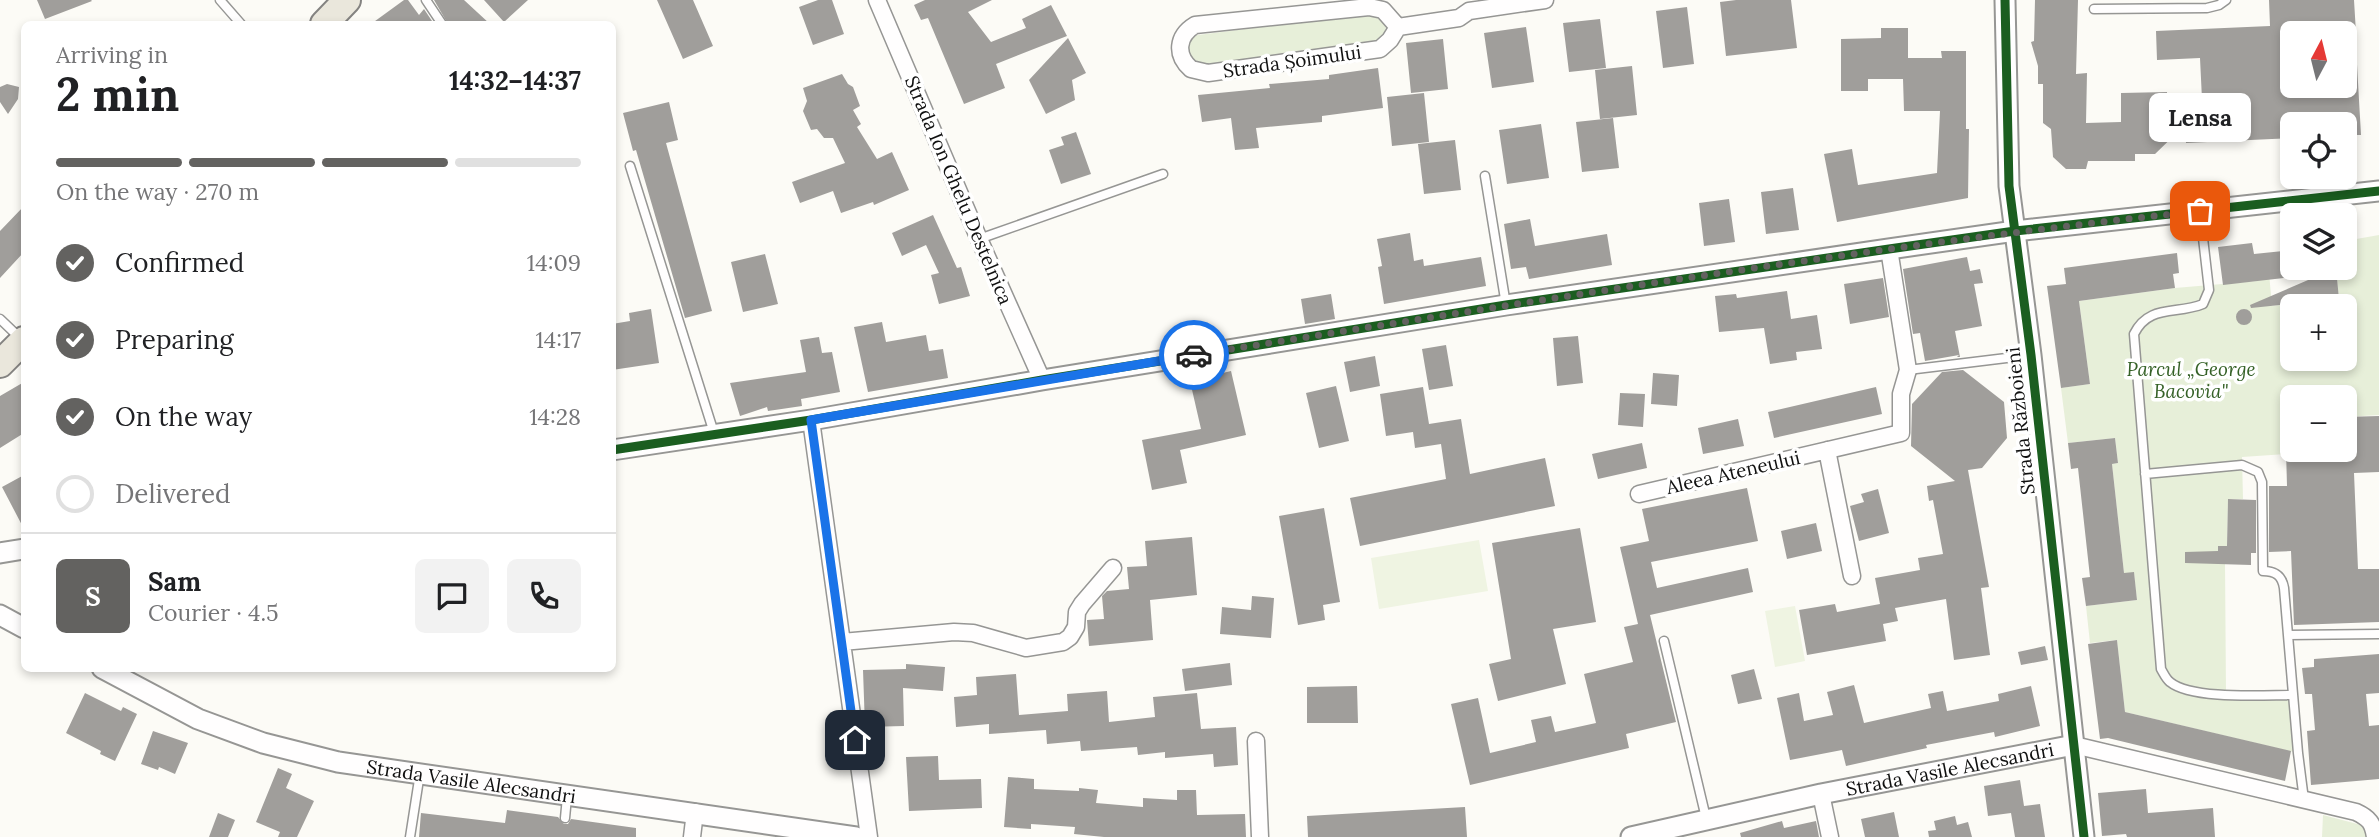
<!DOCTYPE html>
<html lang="en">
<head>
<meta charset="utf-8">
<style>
  body { margin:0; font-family:Lora,serif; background:#f2f2f2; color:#202124; height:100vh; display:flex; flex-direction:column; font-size:26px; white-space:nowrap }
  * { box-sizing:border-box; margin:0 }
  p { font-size:23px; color:#757577 }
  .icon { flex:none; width:38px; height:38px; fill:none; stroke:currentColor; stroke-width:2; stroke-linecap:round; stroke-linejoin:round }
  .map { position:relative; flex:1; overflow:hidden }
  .drawer { position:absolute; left:21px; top:21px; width:595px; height:651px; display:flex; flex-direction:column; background:#fff; border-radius:10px; box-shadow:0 4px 10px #0003 }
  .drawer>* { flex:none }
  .needle { width:46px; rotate:7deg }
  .buttons { position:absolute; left:2280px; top:21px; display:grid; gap:14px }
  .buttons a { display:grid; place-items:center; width:77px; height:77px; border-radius:10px; background:#fff; box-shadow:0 4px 10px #0003; font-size:35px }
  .pin { position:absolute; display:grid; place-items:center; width:60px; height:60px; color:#fff; margin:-30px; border-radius:14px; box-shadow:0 4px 10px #0006 }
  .courier { position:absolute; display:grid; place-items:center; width:70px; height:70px; margin:-35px; border:5px solid #1a73e8; border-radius:50%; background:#fff; color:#222; box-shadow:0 2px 9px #0007 }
  .bubble { position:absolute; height:49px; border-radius:10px; background:#fff; box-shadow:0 4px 10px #0003; font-size:23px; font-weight:800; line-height:49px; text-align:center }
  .overview em { font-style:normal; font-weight:800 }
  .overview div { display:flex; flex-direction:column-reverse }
  .overview { display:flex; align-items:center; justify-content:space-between; height:119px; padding:0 35px }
  h1 { font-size:46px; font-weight:800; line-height:52px }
  .bar { display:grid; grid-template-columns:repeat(4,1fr); gap:10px 7px; align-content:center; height:84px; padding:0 35px }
  .bar i { height:9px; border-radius:5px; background:#e0e0e0 }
  .bar .on { background:#636260 }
  .bar p { grid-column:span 4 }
  .line { display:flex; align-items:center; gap:18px; padding:0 35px; border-top:2px solid #e0e0e0 }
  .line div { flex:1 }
  .round { display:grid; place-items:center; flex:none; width:74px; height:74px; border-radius:10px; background:#f2f2f2 }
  ol { padding:0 35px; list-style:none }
  li { display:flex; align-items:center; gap:21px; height:77px }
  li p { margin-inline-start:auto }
  li .icon { padding:7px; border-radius:50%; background:#636260; color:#fff; stroke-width:4 }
  li:last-child { color:#757577 }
  li i { width:38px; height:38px; border:4px solid #e0e0e0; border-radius:50% }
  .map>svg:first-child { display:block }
</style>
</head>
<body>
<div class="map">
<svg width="2379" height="837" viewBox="0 0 2379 837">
  <rect width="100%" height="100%" fill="#fcfbf6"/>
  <path fill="#e7efd9" d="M1370,13C1390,19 1391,34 1373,44L1197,65L1192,63L1184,47L1193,36L1198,35Z
    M2379,235V415L2345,417V397H2292V419L2285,420L2286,454L2242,457L2243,499H2228L2227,546H2218V564H2225L2226,694L2293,695L2298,753L2125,712L2117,640L2090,643L2086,606L2137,600L2134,573H2124L2112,464L2118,463L2115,438L2068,443L2061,388L2090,384L2079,301L2175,288L2257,281L2269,273L2272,306L2280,305L2282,320L2292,319V359H2345V306H2336L2335,299H2339L2336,268H2345V241Z
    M2323,815L2369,827L2368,837H2322Z"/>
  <path fill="#eff4e2" d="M1479,540L1488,591L1379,609L1371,558Z
    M1795,606L1805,661L1775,667L1765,611Z"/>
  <path fill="#a09e9b" d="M37,0H91L92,1L45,19Z
    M404,0H408L419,15L424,9L434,24H371Z
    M434,0H464L490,24H448Z
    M484,0H528L504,22Z
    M657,0H693L713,46L683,59Z
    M818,0H832L844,34L813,45L799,7Z
    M925,0H992L968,12L991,42L1026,28L1022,19L1051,5L1067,36L996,64L1005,88L964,104L928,18L921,20L914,5Z
    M1736,0H1791L1797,48L1726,56L1720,2Z
    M2035,0H2078L2076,74L2087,73L2086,123L2121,122V93L2167,92V121L2203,120L2200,58L2157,60L2156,31L2270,26L2269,0H2354L2356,33H2292V86H2345V47H2356L2361,135H2345V124H2292V138L2186,143L2185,125L2155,154H2135V161H2088L2086,169H2066L2053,157L2051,129L2043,123V84H2038V66L2031,42L2034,41Z
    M1687,7L1694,64L1663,68L1656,11Z
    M1600,19L1606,68L1569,72L1563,23Z
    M1526,27L1534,82L1492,88L1484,33Z
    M1881,28H1908V58H1942L1941,51H1966V129H1969L1968,198L1837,222L1824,154L1852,149L1858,185L1937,173L1940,111H1904L1903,79H1868V91H1841V39L1881,38Z
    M1068,38L1086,73L1072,80L1075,100L1046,114L1029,80Z
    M1443,39L1448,89L1411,93L1406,43Z
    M1632,66L1637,115L1600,119L1595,70Z
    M1378,68L1383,108L1322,116V122L1256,128L1259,148L1235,150L1231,118L1202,122L1198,95L1270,88L1269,84L1329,79V75Z
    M842,74L848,84L853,87L860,106L853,110L861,124L857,127L877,159L892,152L909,190L874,205L873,202L841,213L833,191L800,203L792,182L845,163L833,138H824L817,129L811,130L803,111L807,101L803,88Z
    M7,84L19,87L18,99L8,114L0,102V87Z
    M1424,93L1429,142L1392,146L1387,97Z
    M669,102L678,140L666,143L712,311L685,318L636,150L633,151L623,113Z
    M1613,118L1619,168L1582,172L1576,122Z
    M1541,124L1549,178L1507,184L1499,130Z
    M1076,132L1091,174L1061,184L1049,150L1064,145L1061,137Z
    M1455,140L1461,190L1424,194L1418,144Z
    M1793,188L1799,230L1766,234L1761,192Z
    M1729,199L1735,242L1704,246L1699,203Z
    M24,206V252L0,278V231Z
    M933,215L957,268L961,267L970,296L939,304L931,275L939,273L926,245L902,256L892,233Z
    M1530,219L1535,246L1607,234L1612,265L1529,279L1526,267L1511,269L1504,224Z
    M1410,233L1414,261L1423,259L1424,266L1481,257L1486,286L1384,304L1378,267L1382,266L1377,239Z
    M2252,243L2254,254L2292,250V277L2223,285L2218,247Z
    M2177,253L2179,273L2173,274L2175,288L2079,301L2090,384L2061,388L2047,286L2066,284L2064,268Z
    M765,254L778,304L743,312L731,262Z
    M1967,257L1970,271L1980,269L1983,283L1974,284L1982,326L1955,331L1960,357H1957L1959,355L1925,361L1920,333L1913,334L1903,269Z
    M2336,268L2339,299H2335L2336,306L2280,305L2251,308L2250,305Z
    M1883,278L1889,317L1850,324L1844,284Z
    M1787,291L1791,319L1817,315L1822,349L1796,352L1797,360L1770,364L1764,328L1719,332L1715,296L1736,294L1737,298Z
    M1331,294L1335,319L1305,324L1301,299Z
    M2236 317a8 8 0 1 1 16 0a8 8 0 1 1-16 0Z
    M651,309L659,363L612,370V324L630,321L629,313Z
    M882,322L886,342L926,335L929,351L943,349L948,378L868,392L854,327Z
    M1578,336L1583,383L1557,386L1553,338Z
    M819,337L822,353L832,352L840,392L801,399L802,406L768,411L767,407L740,416L730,383L806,372L800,340Z
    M1446,345L1453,386L1429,390L1422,349Z
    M1375,356L1380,386L1350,392L1344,362Z
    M1963,370L2004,402L2007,438L1982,468L1968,470L1989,587L1981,588L1990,655L1954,660L1946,599L1895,608L1898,621L1883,624L1886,641L1807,655L1799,610L1835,604L1837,612L1880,604L1875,578L1920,570L1918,558L1943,554L1933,500L1929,501L1927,486L1955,481L1911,446L1912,404L1942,372Z
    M1231,371L1246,435L1180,450L1187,483L1152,490L1142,440L1201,429L1190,381Z
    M1653,373L1679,375L1677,406L1651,404Z
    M24,382V433L0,448V396Z
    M1336,386L1349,441L1319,448L1306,393Z
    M1423,387L1429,424L1461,419L1470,474L1545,458L1555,506L1360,546L1350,498L1446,479L1441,444L1415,448L1413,432L1386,436L1380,394Z
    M1876,387L1882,414L1774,438L1768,412Z
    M1620,393L1645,394L1643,427L1618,425Z
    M2379,416V472L2354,473L2358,569H2379V622L2294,625L2291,551L2269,552V486H2287L2286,450H2345V417Z
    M1738,419L1744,446L1703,454L1698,428Z
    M2115,438L2118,463L2112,464L2124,573L2134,572L2137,600L2086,606L2082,578L2090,577L2078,468L2071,469L2068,443Z
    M1642,443L1647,468L1598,479L1592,454Z
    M24,475V529L2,487Z
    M1747,488L1758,541L1651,562L1657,588L1748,568L1753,592L1650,615L1676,722L1626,734L1629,748L1470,785L1451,704L1478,698L1490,753L1536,742L1531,720L1551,716L1555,732L1596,723L1584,674L1633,662L1624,627L1638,624L1620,547L1649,541L1642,509Z
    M1878,489L1889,533L1859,541L1850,506L1864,502L1861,494Z
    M2228,499L2256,500V553H2251V565L2185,563V552L2218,551V546H2227Z
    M1324,508L1340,602L1323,605L1325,620L1298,625L1279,516Z
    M1816,523L1822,551L1787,559L1781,531Z
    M1580,528L1596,622L1553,629L1566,684L1498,701L1489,664L1511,659L1492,543Z
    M1192,537L1197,595L1150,600L1153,640L1089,646L1087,620L1104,619L1102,596L1107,591L1129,589L1127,567L1147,566L1145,541Z
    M1252,596L1274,598L1271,638L1220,634L1222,607L1251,610Z
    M2117,640L2125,712L2291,751L2285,781L2108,738L2100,739L2088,644Z
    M2045,646L2048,660L2021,665L2018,652Z
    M2379,654V693L2366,694L2369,726L2379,725V779L2311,785L2307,731L2315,730L2312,694H2305L2302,668L2314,667V659Z
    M1230,663L1232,685L1185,691L1182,669Z
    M906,664L945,667L943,691L903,688L904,726L865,727L863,670L906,669Z
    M1754,669L1762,699L1738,704L1731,675Z
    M1016,674L1019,715L1068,711L1067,694L1107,691L1109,722L1155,717L1153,697L1197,693L1201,729L1236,727L1238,765L1214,767L1213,754L1165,758V752L1138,755L1137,747L1081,751L1080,741L1047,744L1046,730L989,734V724L956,727L954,697L977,695L976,677Z
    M1854,685L1864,723L1931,708L1928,694L1943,691L1947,711L1999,701L1998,694L2031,686L2040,726L1995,737L1994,732L1926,745L1927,748L1846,766L1842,750L1790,760L1777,698L1799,693L1804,721L1833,715L1827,692Z
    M1357,686L1358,723H1307V687Z
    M85,693L121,711L123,707L137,714L115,761L100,754L101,751L66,733Z
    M153,731L188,743L175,774L159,767L158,770L141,764Z
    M938,756L939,780L981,779L982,808L909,811L906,757Z
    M278,768L292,774L286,788L314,801L297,837H278L280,832L256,822Z
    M1008,777L1034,779V789L1079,791V788L1098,790L1096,803L1143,807V798L1177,800V790H1196L1197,815L1245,814L1246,837H1104L1074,834L1075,827L1031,824V829L1004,827Z
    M2020,780L2024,806L2040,804L2045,837H2015L2011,813L1988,816L1984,786Z
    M2146,789L2148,813L2213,808L2215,837H2127L2126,834L2102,836L2098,793Z
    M1465,807L1467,837H1308L1307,816Z
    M507,810L558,817L564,824H568L571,819L636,828V837H419L421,813L505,823Z
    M1894,812L1899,837H1865L1861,819Z
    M218,813L235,820L228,837H209Z
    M1955,816L1957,825L1968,822L1972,837H1929L1928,831L1936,830L1934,821Z
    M1782,821L1784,828L1816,821L1819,837H1741L1740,833Z"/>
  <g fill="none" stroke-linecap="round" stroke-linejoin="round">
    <g stroke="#969694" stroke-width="11">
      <path id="service" d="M220,0L241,24
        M426,0L442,24
        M2094,9L2207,8L2219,5L2226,0
        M630,166L714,433
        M1485,176L1506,305
        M2200,212L2209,290L2203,304C2176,315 2149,304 2134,334L2161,669C2164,674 2166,679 2170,682C2192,700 2264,695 2293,695
        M979,239L1163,174
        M0,319L21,339
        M1908,370L2031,355
        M2145,474L2242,465L2258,472L2262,482L2263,571C2276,571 2282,576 2284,588L2298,753L2304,800
        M2288,635L2379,634
        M1664,641L1706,818
        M565,818L567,797
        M410,837L420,773"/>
    </g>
    <g stroke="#969694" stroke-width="19">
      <path id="minor" d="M877,0L979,239L1042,380
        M1369,7L1383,10L1398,27L1390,40L1380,49L1208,73L1191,69C1175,55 1177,36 1195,25Z
        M1398,27L1459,18L1469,11L1545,0
        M811,420L869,837
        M1827,450L1852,576
        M1639,494L1901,433V394L1908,370L1889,249
        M842,642L954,632L973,633L1026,648L1063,642L1070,637L1076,627L1077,612L1082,604L1113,568
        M1256,741L1260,837
        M2074,745L2356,812C2369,818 2373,823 2375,837
        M1821,794L1830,837
        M692,837L695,812"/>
    </g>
    <g stroke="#969694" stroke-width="23">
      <g id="tertiary">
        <path d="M2005,0L2009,186L2031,355L2084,837"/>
        <path d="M612,450L811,420L1042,380L1506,305L1889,249L2015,231L2379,191"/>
        <path d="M0,553L24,549"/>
        <path d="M0,615L24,628"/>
        <path id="s1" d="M102,668L198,719L263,743L338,762L856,837"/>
        <path id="s2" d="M1631,837L1821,794L2074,745"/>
      </g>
    </g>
    <g stroke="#848381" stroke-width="30">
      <path id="primary" d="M324,24L347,0
        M0,364L24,340"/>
    </g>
    <use href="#service" stroke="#fffefe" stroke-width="8"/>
    <use href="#minor" stroke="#fffefe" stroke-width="16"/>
    <use href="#tertiary" stroke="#fffefe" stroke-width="19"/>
    <use href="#primary" stroke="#eae7dc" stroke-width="26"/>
    <g stroke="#fff" stroke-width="13">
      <path id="cycleway" d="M2005,0L2009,186L2031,355L2084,837
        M612,450L811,420L1042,380L1506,305L1889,249L2015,231L2379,191"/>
    </g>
    <use href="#cycleway" stroke="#1b5e20" stroke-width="9"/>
  </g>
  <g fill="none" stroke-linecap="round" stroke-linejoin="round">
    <path stroke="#636260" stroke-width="7" stroke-dasharray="0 12.6" d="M1194,355C1529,302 1863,247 2200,211"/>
    <path stroke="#1a73e8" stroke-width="9" d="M855,740L811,420L1194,355"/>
  </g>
  <g text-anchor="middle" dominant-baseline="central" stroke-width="7" stroke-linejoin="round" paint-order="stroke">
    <g font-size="19" fill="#101010" stroke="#fff">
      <text transform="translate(1292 61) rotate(-8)">Strada Șoimului</text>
      <text transform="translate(959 190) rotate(67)">Strada Ion Ghelu Destelnica</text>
      <text transform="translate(2020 421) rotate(-96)">Strada Războieni</text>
      <text transform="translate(1733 472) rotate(-13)">Aleea Ateneului</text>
      <text stroke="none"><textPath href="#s2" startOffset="326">Strada Vasile Alecsandri</textPath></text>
      <text stroke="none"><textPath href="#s1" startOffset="390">Strada Vasile Alecsandri</textPath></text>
    </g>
    <g font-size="19" font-style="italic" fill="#356127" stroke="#fff">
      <text x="2191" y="369">Parcul „George<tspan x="2191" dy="22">Bacovia"</tspan></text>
    </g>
  </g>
</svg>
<div class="buttons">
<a><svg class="needle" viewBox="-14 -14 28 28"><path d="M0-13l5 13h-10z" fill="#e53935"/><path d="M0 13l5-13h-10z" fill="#757577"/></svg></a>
<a><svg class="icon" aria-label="locate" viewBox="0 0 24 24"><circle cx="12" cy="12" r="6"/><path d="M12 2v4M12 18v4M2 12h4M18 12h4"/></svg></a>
<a><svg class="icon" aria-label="layers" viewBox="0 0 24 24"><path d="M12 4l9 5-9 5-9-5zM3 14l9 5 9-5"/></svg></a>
<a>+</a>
<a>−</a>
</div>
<div class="pin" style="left:2200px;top:211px;background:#ea580c"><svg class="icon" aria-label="bag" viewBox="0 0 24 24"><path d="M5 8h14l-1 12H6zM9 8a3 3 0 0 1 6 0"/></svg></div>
<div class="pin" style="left:855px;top:740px;background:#1f2937"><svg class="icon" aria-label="home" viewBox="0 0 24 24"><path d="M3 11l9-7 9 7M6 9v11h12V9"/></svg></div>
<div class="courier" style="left:1194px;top:355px"><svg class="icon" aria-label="car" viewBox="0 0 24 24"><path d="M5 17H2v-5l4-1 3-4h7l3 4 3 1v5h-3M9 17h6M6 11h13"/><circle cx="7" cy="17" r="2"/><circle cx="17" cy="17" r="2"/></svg></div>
<div class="bubble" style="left:2149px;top:93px;width:102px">Lensa</div>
<section class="drawer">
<div class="overview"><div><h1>2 min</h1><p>Arriving in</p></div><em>14:32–14:37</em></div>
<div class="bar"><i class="on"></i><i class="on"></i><i class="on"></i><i></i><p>On the way · 270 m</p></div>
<ol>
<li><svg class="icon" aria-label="check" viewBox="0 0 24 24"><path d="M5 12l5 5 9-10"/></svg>Confirmed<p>14:09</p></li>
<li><svg class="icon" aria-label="check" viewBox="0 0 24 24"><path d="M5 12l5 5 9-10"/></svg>Preparing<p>14:17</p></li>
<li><svg class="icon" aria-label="check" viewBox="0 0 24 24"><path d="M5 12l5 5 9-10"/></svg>On the way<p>14:28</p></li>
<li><i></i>Delivered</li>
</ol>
<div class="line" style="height:126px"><b class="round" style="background:#636260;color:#fff">S</b><div><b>Sam</b><p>Courier · 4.5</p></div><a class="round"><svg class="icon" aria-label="chat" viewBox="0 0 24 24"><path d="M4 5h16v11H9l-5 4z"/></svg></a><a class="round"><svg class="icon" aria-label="phone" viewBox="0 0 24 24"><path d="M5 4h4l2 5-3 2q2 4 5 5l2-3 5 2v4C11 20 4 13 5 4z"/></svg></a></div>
</section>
</div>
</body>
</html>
